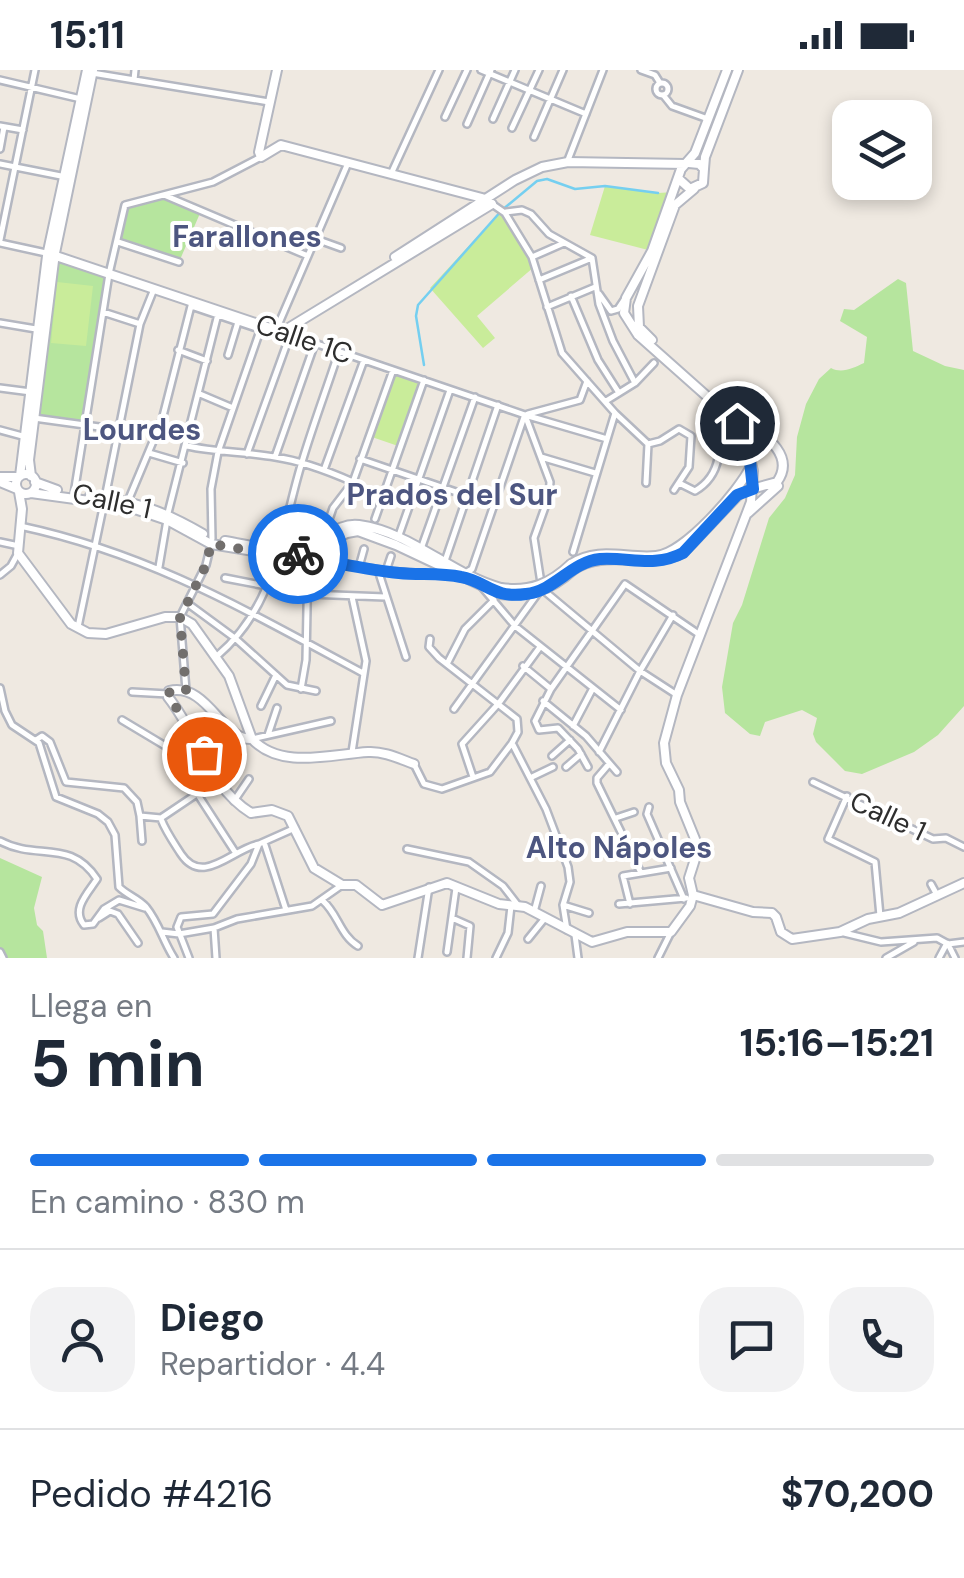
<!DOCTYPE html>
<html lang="es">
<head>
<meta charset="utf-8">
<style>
  body { margin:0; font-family:"DM Sans",sans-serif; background:#f2f2f3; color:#1f2937; height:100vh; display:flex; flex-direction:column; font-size:38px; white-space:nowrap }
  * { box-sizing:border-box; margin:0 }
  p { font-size:32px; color:#747a83 }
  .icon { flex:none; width:55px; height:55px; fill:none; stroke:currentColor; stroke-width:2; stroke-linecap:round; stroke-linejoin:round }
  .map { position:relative; height:888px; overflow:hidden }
  .panel { display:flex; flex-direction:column; background:#fff; flex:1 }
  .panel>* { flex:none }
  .buttons { position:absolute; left:832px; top:30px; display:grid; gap:20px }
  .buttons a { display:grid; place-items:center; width:100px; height:100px; border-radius:20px; background:#fff; box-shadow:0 5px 15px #0003; font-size:50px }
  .pin { position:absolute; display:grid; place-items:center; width:85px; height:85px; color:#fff; margin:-42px; border:5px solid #fff; border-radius:50%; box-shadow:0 2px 10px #0007 }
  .courier { position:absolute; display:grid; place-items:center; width:100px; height:100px; margin:-50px; border:8px solid #1a73e8; border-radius:50%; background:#fff; color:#222; box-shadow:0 2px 12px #0007 }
  .headline em { font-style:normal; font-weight:700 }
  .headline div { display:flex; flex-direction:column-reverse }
  .headline { display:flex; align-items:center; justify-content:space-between; height:170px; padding:0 30px }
  h1 { font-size:65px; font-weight:700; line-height:75px }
  .bar { display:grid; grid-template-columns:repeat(4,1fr); gap:15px 10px; align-content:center; height:120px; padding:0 30px }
  .bar i { height:12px; border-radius:8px; background:#e0e1e3 }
  .bar .selected { background:#1a73e8 }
  .bar p { grid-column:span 4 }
  .line { display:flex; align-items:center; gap:25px; padding:0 30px; border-top:2px solid #e0e1e3 }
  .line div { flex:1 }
  .round { display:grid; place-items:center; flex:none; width:105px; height:105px; border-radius:30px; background:#f2f2f3 }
  .status { display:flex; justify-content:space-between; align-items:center; height:70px; padding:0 50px; background:#fff; direction:ltr }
  .status svg { height:28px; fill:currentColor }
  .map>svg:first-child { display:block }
</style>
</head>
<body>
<div class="status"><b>15:11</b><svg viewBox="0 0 49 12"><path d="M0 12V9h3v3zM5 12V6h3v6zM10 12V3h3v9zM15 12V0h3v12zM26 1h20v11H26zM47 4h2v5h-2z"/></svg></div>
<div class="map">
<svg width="964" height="888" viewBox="0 0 964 888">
  <rect width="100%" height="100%" fill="#efe9e1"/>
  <path fill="#b6e59e" d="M164,125L201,141L179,192L118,172L125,135Z
    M54,186L109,204L87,356L34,348Z
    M898,209L906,213L913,281L945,296L964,300V636L938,665L914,682L862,704L845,701L816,672L813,664L817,648L802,640L765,652L760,666L750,664L725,643L722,617L733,553L742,535L769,448L785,428L795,405L797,367L806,334L819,309L831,298C842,304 853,298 864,293L867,267L840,251L844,239L854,240Z
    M0,788L42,807L34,838L37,855L43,861L47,888H0Z"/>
  <path fill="#c9ec9a" d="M605,116L658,123L675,122L652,181L590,165Z
    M502,140L532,187L534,197L477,246L495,268L483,278L430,218Z
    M57,212L93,216L86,276L51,273Z
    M393,300L424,310L401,377L369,366Z"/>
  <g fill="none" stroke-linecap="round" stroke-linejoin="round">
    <path stroke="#75cff0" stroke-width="2.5" d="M700,85L732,0
      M424,295L416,246L418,235L502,140L537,111L547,109L575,119L605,116L658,123"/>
    <g stroke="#b4b7c1" stroke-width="10">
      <path id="street" d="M481,0L586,44
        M641,0L655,5L660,13
        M92,3L269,32
        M0,10L81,29
        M134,10L135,0
        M656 19a6 6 0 1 1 12 0a6 6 0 1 1-12 0Z
        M664,26L672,36L708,49
        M445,47L467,0
        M493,49L515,0
        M467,54L491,0
        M0,56L23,60
        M512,58L539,0
        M534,67L563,0
        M0,79L4,57
        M568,90L603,0
        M0,94L66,107
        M391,104L439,0
        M164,125L308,186
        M492,134L505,143L532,187L562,283L615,343L648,374
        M506,142L522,140L531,144L549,164L592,188
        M316,169L341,178
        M0,170L35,0
        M118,172L179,192
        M0,173L46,183
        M532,187L564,173
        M592,188L599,234L613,271L635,313
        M539,210L592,188
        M599,224L611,241L618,239L624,230
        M571,226L598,290L619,323
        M191,236L259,259
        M547,237L595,217
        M103,242L140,254
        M0,253L36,259
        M276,260L348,93
        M282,262L525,345L607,369
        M178,280L207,291
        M228,285L238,252
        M0,318L31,322
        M200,324L233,338
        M606,331L635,313L654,293
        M528,344L580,330L587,311
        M525,345L550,412L549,426L534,468L541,513
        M34,348L121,360
        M0,360L26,367
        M648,374L660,371L679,359L691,366L689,397L674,420
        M187,376C216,382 246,382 275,387C302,391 328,401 353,412
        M149,383L183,393
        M247,384L290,265
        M275,387L315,273
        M541,387L595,403
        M360,389L494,435
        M324,400L364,290
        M646,413L648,374
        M679,413L695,421C722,405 723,375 714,347L722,338
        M74,424L109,204L125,135L213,112L261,87
        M105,428L140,254L154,219
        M128,431L162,350L192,232
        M168,443L218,244
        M375,449L424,310
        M20,456C151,484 247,541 363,603
        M324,464L333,438L353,412L393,300
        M398,468L450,320
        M212,469L211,419L218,382L262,255
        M0,472L19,476
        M421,479L475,327
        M573,482L615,343
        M308,488L386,501L456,506
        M445,491L498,335
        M159,497L167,450
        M359,497L364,479
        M378,500L406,587
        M386,501L391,486
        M467,502L472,499L524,347
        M0,505L11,496L17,485
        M225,508L308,524L385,527
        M482,517L515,556L621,640
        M542,519L640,601L677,625
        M187,533L236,569L287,615L316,621
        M78,557L104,433
        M217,586C278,534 280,463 302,392C313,355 327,318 339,281
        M447,594L465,559L494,530
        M523,596L551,619
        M0,618L5,641L12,655L39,673L56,727L98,744L108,752L115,765L119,817C127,825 138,828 146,837C159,853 163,871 174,888
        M301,619L306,590L308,488
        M186,620L180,547L206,495L211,474
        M132,622L168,624
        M543,631L586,666L617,702
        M261,636L276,605
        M454,639L538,523
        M122,650L167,677L235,782
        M573,656L593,618
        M268,665L277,638
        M252,669L331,651
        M36,670L42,666L50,672L66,712L124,718L137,732L140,746L161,748L216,711
        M512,673L546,739L568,797L570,812L563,835L567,860
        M352,682L366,591L352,527
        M599,682L640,601L673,545
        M552,686L570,670
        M414,694L424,714L442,719L490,702L512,673L518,662L517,649L439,588L429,577L430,569
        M609,694L597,708V713L641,803
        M566,697L581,684
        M588,697L578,679L558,658L539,660L535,651L551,619L625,514L700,565
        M473,707L462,674L499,633L540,577
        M530,708L553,697
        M813,712L933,769L946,768L964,777
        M847,726L828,769L875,792L880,846
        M234,731L249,709
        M649,737L647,744L684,829
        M140,746L142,771
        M616,748L634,742
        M161,749C166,762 174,773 181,784C203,817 232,779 259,774
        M0,771C37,791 70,768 97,809C88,823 71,839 84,855L93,854L104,839L119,830L145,838
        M264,772L286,840
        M407,779L469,792L503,816L517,834
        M931,814L937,825
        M323,831C338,844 340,865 358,876
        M619,834L686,828
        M630,834L623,806L671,798
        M563,835L589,843
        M534,842L541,816
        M99,848L110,841L118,844L138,873
        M452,848L470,856L467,888
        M214,858L216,888
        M162,862L179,864L214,858L237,849L312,836L342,815
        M840,862L881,872L937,868L948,874L964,872
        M575,865L578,888
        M528,869L545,848
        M948,874L955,888
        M0,882L3,888
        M447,882L456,818
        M189,888L177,857L181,847L213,844L251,794L259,774L295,758
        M418,888L429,817
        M496,888L508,863L511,836
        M658,888L670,864
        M886,888L914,872
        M939,888L947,873"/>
    </g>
    <g stroke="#b4b7c1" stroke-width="12">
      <path id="secondary" d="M704,99L705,87L738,0
        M680,110L690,119L703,113L704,99L699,94L689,93
        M47,183L282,262L492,134L482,128L281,75L261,87L259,82L277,0
        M395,187L515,110L542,97L568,92L685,94
        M652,270L639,257L638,236L675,135L694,119
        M16 414a10 10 0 1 1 20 0a10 10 0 1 1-20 0Z
        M20,406L47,186L87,0
        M31,406L29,390L55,183L93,0
        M0,407H18
        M0,412L17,419
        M35,412L57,420
        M19,422L22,439L18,483L71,554L88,563L106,564L165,547H180L192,554L229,606L252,669C281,700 331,684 368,682C384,681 400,689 414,694
        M31,423L126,436L167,450L211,474L278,485L308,482L347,463L358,461L396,475L500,524
        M90,426C135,431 164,441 203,464
        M748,443L778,416
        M225,471C250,475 278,484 302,477C322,472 338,452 359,455C411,462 452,505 501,518
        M571,494C599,476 626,489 656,486C684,484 739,421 751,396
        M573,500C606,477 647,501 683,483L741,422L777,412C800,380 750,357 730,339
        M252,669C222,671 208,612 169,621L168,627C200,667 208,716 251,743L272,740L288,746L314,798L342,815H356L382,835L447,813L499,834L525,837L592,872L627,862H671L690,836L693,825
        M693,825L689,808L696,786L695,769L680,732L679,720L666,693L664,673L677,625L751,432L753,401L745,366L737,353L638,265L624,243L626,228L652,181L681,99L695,83L727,0
        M693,825L753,842L772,843L776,847L781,862L792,869L840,862L868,849L899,843L964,813"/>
    </g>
    <use href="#street" stroke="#fff" stroke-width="5"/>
    <use href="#secondary" stroke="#fff" stroke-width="8"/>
    <g stroke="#b4b7c1" stroke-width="12" stroke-linecap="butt">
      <path id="secondary-bridge" d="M501,518C530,522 550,514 571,494
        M500,524C530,527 551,520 573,500"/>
    </g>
    <use href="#secondary-bridge" stroke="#fff" stroke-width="8"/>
  </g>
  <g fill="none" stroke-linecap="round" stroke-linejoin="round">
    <path stroke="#726f6d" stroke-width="10" stroke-dasharray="0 18" d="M204,684L168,624L172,620H186L180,548L206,495L211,474L278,485L298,484"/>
    <path stroke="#1a73e8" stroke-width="12" d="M298,484L308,482V488C339,493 369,500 399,503C419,505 441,503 461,507C486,511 493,529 526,524C555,521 571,492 600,489C630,487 654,498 683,483L737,425L753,419L749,382L737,353"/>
  </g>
  <g text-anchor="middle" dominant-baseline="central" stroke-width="8" stroke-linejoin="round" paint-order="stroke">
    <g font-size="28" fill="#2e2e2e" stroke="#fff">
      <text transform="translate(304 269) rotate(19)">Calle 1C</text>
      <text transform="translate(112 431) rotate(12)">Calle 1</text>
      <text transform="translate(888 746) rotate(25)">Calle 1</text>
    </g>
    <g font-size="30" font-weight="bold" fill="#4d5680" stroke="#fff">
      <text x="247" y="166">Farallones</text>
      <text x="142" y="359">Lourdes</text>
      <text x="452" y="424">Prados del Sur</text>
      <text x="619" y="777">Alto Nápoles</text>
    </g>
  </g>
</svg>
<div class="buttons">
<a><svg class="icon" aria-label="layers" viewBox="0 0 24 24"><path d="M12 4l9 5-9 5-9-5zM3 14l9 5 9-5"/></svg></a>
</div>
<div class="pin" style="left:204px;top:684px;background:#ea580c"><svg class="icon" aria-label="bag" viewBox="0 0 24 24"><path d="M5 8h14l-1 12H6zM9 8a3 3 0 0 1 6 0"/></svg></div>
<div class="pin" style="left:737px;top:353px;background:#1f2937"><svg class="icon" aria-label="home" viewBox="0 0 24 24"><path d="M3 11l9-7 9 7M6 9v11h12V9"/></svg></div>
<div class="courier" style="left:298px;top:484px"><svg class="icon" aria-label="bike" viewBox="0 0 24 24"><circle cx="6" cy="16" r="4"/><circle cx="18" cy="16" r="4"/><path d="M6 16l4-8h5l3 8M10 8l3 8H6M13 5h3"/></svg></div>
</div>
<section class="panel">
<div class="headline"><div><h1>5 min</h1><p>Llega en</p></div><em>15:16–15:21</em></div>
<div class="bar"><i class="selected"></i><i class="selected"></i><i class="selected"></i><i></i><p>En camino · 830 m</p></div>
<div class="line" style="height:180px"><a class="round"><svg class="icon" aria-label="person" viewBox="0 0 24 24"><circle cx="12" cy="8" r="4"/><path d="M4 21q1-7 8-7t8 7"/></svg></a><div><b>Diego</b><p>Repartidor · 4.4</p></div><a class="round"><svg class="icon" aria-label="chat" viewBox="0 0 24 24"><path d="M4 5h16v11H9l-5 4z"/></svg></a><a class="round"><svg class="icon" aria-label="phone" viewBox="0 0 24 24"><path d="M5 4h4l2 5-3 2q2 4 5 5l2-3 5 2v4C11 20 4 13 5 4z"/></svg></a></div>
<div class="line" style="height:130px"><div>Pedido #4216</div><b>$70,200</b></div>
</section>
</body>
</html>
